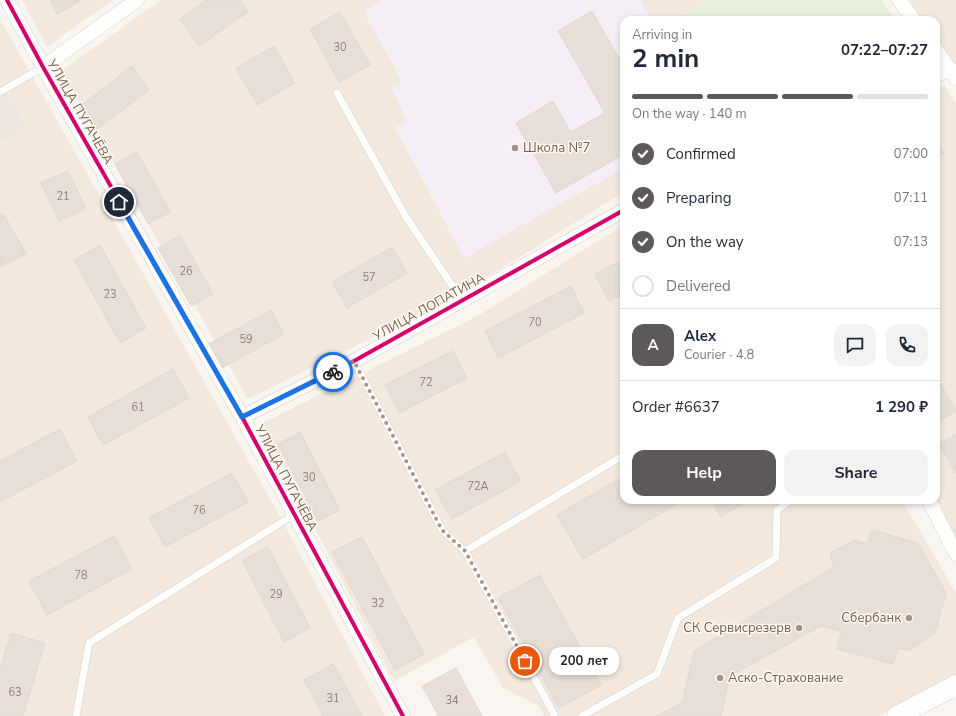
<!DOCTYPE html>
<html lang="en">
<head>
<meta charset="utf-8">
<style>
  body { margin:0; font-family:"Nunito Sans",sans-serif; background:#f2f2f3; color:#1f2937; height:100vh; display:flex; flex-direction:column; font-size:15px; white-space:nowrap }
  * { box-sizing:border-box; margin:0 }
  p { font-size:13px; color:#747a83 }
  .icon { flex:none; width:22px; height:22px; fill:none; stroke:currentColor; stroke-width:2; stroke-linecap:round; stroke-linejoin:round }
  .map { position:relative; flex:1; overflow:hidden }
  .sheet { position:absolute; left:620px; top:16px; width:320px; height:488px; display:flex; flex-direction:column; background:#fff; border-radius:12px; box-shadow:0 2px 6px #0003 }
  .sheet>* { flex:none }
  .pin { position:absolute; display:grid; place-items:center; width:34px; height:34px; color:#fff; margin:-17px; border:2px solid #fff; border-radius:50%; box-shadow:0 1px 4px #0007 }
  .courier { position:absolute; display:grid; place-items:center; width:40px; height:40px; margin:-20px; border:3px solid #1a73e8; border-radius:50%; background:#fff; color:#222; box-shadow:0 1px 5px #0007 }
  .bubble { position:absolute; height:28px; border-radius:12px; background:#fff; box-shadow:0 2px 6px #0003; font-size:13px; font-weight:700; line-height:28px; text-align:center }
  .head em { font-style:normal; font-weight:700 }
  .head div { display:flex; flex-direction:column-reverse }
  .head { display:flex; align-items:center; justify-content:space-between; height:68px; padding:0 12px }
  h1 { font-size:26px; font-weight:700; line-height:30px }
  .bar { display:grid; grid-template-columns:repeat(4,1fr); gap:6px 4px; align-content:center; height:48px; padding:0 12px }
  .bar i { height:5px; border-radius:3px; background:#e0e1e3 }
  .bar .current { background:#5c585b }
  .bar p { grid-column:span 4 }
  .line { display:flex; align-items:center; gap:10px; padding:0 12px; border-top:1px solid #e0e1e3 }
  .line div { flex:1 }
  .round { display:grid; place-items:center; flex:none; width:42px; height:42px; border-radius:12px; background:#f2f2f3 }
  ol { padding:0 12px; list-style:none }
  li { display:flex; align-items:center; gap:12px; height:44px }
  li p { margin-inline-start:auto }
  li .icon { padding:4px; border-radius:50%; background:#5c585b; color:#fff; stroke-width:4 }
  li:last-child { color:#747a83 }
  li i { width:22px; height:22px; border:2px solid #e0e1e3; border-radius:50% }
  .primary-button { display:flex; gap:8px; margin-top:auto; padding:8px 12px }
  .primary-button a { flex:1; height:46px; border-radius:12px; background:#5c585b; color:#fff; font-size:16px; font-weight:700; line-height:46px; text-align:center }
  .primary-button a+a { background:#f2f2f3; color:#1f2937 }
  .map>svg:first-child { display:block }
</style>
</head>
<body>
<div class="map">
<svg width="956" height="716" viewBox="0 0 956 716">
  <rect width="100%" height="100%" fill="#f9f5f0"/>
  <path fill="#f2e8de" d="M22,0H113L47,47Z
    M161,0H881L896,20H624V192L460,294L248,399L61,71Z
    M909,0H956V65L936,37V20H923Z
    M0,19L283,522L385,716H0Z
    M945,86L956,104V546L936,500V89Z
    M624,225V500H902L956,593V676L879,716H544L539,706L503,688L474,637L394,681L261,424L474,318Z"/>
  <path fill="#ede5e0" d="M0,84L24,126L0,141Z"/>
  <path fill="#f6eef6" d="M382,0H640L652,20H624V168L464,258L395,128L407,121L391,87L402,82L364,12Z"/>
  <path fill="#e7f0db" d="M709,0H881L896,20H673Z"/>
  <path fill="#e6ded7" stroke="#e2d8d2" d="M50,0H78L79,2L57,14Z
    M207,0H240L248,12L199,46L180,19Z
    M592,11L624,67V154L556,193L516,123L553,101L571,132L605,113L558,31Z
    M340,12L370,65L339,82L310,29Z
    M274,46L295,83L257,105L236,68Z
    M132,66L149,90L96,130L79,107Z
    M936,140L944,153L936,157Z
    M137,152L170,212L148,224L115,164Z
    M68,171L86,209L59,221L41,183Z
    M3,213L26,254L0,267V215Z
    M180,235L213,294L191,306L158,248Z
    M100,245L146,328L120,343L74,260Z
    M392,247L407,273L347,308L332,282Z
    M624,259V294L609,301L595,274Z
    M571,286L584,313L498,358L485,331Z
    M271,310L284,334L222,368L209,344Z
    M453,351L467,378L399,413L385,385Z
    M173,369L189,398L103,445L88,417Z
    M936,376L956,410V411L936,423Z
    M60,429L77,461L0,502V461Z
    M300,432L340,510L318,521L278,444Z
    M956,434V474L939,444Z
    M505,452L521,481L452,519L435,490Z
    M232,473L248,502L165,547L149,518Z
    M624,476V500H684L583,559L557,515Z
    M711,500H749L721,517Z
    M872,530L918,543L946,593L935,633L908,651L898,648L893,664L837,649L841,631L821,626L730,676L721,716H656L682,703L694,651L834,567L830,553L855,540L867,544Z
    M114,536L132,569L47,615L29,581Z
    M362,537L424,654L395,670L332,552Z
    M268,547L310,628L284,642L242,560Z
    M540,575L601,685L559,708L498,598Z
    M11,633L45,643L23,716H0V669Z
    M333,664L362,716H323L304,680Z
    M456,668L482,716H438V715L422,686Z"/>
  <g fill="none" stroke-linecap="round" stroke-linejoin="round">
    <g stroke="#d7d1cb" stroke-width="8">
      <path id="lane" d="M0,92L43,67
        M337,93L406,217L462,300
        M354,361L442,530L465,551L624,455
        M465,551L555,716
        M76,716L89,643L295,514
        M582,716L657,674L678,618L776,558L777,510L791,500"/>
    </g>
    <g stroke="#d7d1cb" stroke-width="15">
      <path id="street" d="M7,0L43,67L242,417L403,716
        M899,0L914,20
        M936,50L956,78
        M43,67L137,0
        M936,75L951,69
        M242,417L354,361L624,210
        M929,500L956,554"/>
    </g>
    <g stroke="#d9d2cb" stroke-width="21">
      <path id="secondary" d="M897,716L956,685"/>
    </g>
    <use href="#lane" stroke="#fefefd" stroke-width="7"/>
    <use href="#street" stroke="#fefefd" stroke-width="14"/>
    <use href="#secondary" stroke="#fefefd" stroke-width="20"/>
    <g stroke="#fffaf3" stroke-width="6">
      <path id="cycleway" d="M7,0L43,67L242,417L403,716
        M242,417L354,361L624,210"/>
    </g>
    <use href="#cycleway" stroke="#d6006c" stroke-width="4"/>
  </g>
  <g fill="none" stroke-linecap="round" stroke-linejoin="round">
    <path stroke="#a69286" stroke-width="4" stroke-dasharray="0 7.2" d="M333,372L354,361L442,530L465,551L525,661"/>
    <path stroke="#1a73e8" stroke-width="5" d="M119,202L242,417L333,372"/>
  </g>
  <g fill="#a69286" stroke="#fffaf3" stroke-width="1.5">
    <circle cx="515" cy="148" r="4"/>
    <circle cx="909" cy="618" r="4"/>
    <circle cx="799" cy="628" r="4"/>
    <circle cx="720" cy="678" r="4"/>
  </g>
  <g text-anchor="middle" dominant-baseline="central" stroke-width="3" stroke-linejoin="round" paint-order="stroke">
    <g font-size="11" fill="#977e72">
      <text x="340" y="47">30</text>
      <text x="63" y="196">21</text>
      <text x="186" y="271">26</text>
      <text x="369" y="277">57</text>
      <text x="110" y="294">23</text>
      <text x="535" y="322">70</text>
      <text x="246" y="339">59</text>
      <text x="426" y="382">72</text>
      <text x="138" y="407">61</text>
      <text x="309" y="477">30</text>
      <text x="478" y="486">72А</text>
      <text x="199" y="510">76</text>
      <text x="81" y="575">78</text>
      <text x="276" y="594">29</text>
      <text x="378" y="603">32</text>
      <text x="15" y="692">63</text>
      <text x="333" y="698">31</text>
      <text x="452" y="700">34</text>
    </g>
    <g font-size="13" fill="#7a5c4d" stroke="#fffaf3">
      <text transform="translate(80 112) rotate(60)">УЛИЦА ПУГАЧЁВА</text>
      <text transform="translate(429 307) rotate(-29)">УЛИЦА ЛОПАТИНА</text>
      <text transform="translate(286 478) rotate(62)">УЛИЦА ПУГАЧЁВА</text>
    </g>
    <g font-size="13" fill="#7a5c4d" stroke="#fffaf3" text-anchor="start">
      <text x="523" y="148">Школа №7</text>
      <text x="901" y="618" text-anchor="end">Сбербанк</text>
      <text x="791" y="628" text-anchor="end">СК Сервисрезерв</text>
      <text x="728" y="678">Аско-Страхование</text>
    </g>
  </g>
</svg>
<div class="pin" style="left:525px;top:661px;background:#ea580c"><svg class="icon" aria-label="bag" viewBox="0 0 24 24"><path d="M5 8h14l-1 12H6zM9 8a3 3 0 0 1 6 0"/></svg></div>
<div class="pin" style="left:119px;top:202px;background:#1f2937"><svg class="icon" aria-label="home" viewBox="0 0 24 24"><path d="M3 11l9-7 9 7M6 9v11h12V9"/></svg></div>
<div class="courier" style="left:333px;top:372px"><svg class="icon" aria-label="bike" viewBox="0 0 24 24"><circle cx="6" cy="16" r="4"/><circle cx="18" cy="16" r="4"/><path d="M6 16l4-8h5l3 8M10 8l3 8H6M13 5h3"/></svg></div>
<div class="bubble" style="left:549px;top:647px;width:70px">200 лет</div>
<section class="sheet">
<div class="head"><div><h1>2 min</h1><p>Arriving in</p></div><em>07:22–07:27</em></div>
<div class="bar"><i class="current"></i><i class="current"></i><i class="current"></i><i></i><p>On the way · 140 m</p></div>
<ol>
<li><svg class="icon" aria-label="check" viewBox="0 0 24 24"><path d="M5 12l5 5 9-10"/></svg>Confirmed<p>07:00</p></li>
<li><svg class="icon" aria-label="check" viewBox="0 0 24 24"><path d="M5 12l5 5 9-10"/></svg>Preparing<p>07:11</p></li>
<li><svg class="icon" aria-label="check" viewBox="0 0 24 24"><path d="M5 12l5 5 9-10"/></svg>On the way<p>07:13</p></li>
<li><i></i>Delivered</li>
</ol>
<div class="line" style="height:72px"><b class="round" style="background:#5c585b;color:#fff">A</b><div><b>Alex</b><p>Courier · 4.8</p></div><a class="round"><svg class="icon" aria-label="chat" viewBox="0 0 24 24"><path d="M4 5h16v11H9l-5 4z"/></svg></a><a class="round"><svg class="icon" aria-label="phone" viewBox="0 0 24 24"><path d="M5 4h4l2 5-3 2q2 4 5 5l2-3 5 2v4C11 20 4 13 5 4z"/></svg></a></div>
<div class="line" style="height:52px"><div>Order #6637</div><b>1 290 ₽</b></div>
<div class="primary-button"><a>Help</a><a>Share</a></div>
</section>
</div>
</body>
</html>
